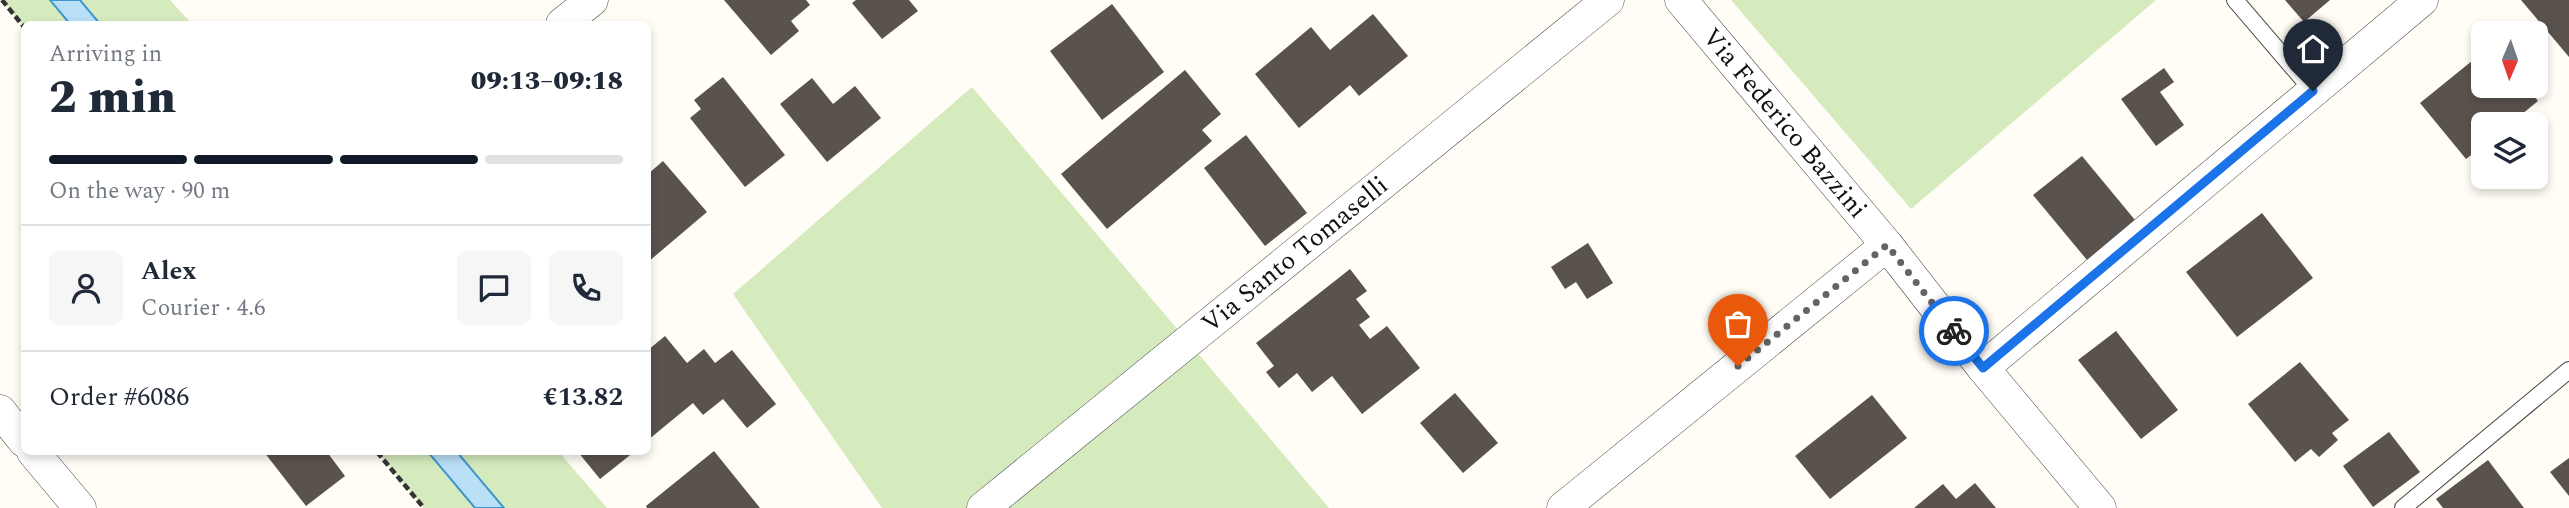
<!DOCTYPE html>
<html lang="en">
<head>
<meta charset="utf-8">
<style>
  body { margin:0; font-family:Spectral,serif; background:#f6f6f7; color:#1f2937; height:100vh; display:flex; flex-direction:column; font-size:26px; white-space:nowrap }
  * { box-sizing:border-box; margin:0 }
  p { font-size:23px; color:#747a83 }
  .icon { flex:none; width:38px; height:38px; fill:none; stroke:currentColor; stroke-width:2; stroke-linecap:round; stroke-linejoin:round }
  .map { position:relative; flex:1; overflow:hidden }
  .drawer { position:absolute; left:21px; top:21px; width:630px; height:434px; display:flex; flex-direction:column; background:#fff; border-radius:10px; box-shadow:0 4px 10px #0003 }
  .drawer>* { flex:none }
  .needle { width:46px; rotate:182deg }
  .controls { position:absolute; left:2471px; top:21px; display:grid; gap:14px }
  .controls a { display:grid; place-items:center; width:77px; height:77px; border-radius:10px; background:#fff; box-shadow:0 4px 10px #0003; font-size:35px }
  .pin { position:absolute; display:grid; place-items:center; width:60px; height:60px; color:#fff; margin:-72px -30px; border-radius:50% 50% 50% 0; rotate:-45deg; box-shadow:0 0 7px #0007 }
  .pin .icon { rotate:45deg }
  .courier { position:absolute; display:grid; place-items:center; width:70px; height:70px; margin:-35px; border:5px solid #1a73e8; border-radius:50%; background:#fff; color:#222; box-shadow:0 2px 9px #0007 }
  .headline em { font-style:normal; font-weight:800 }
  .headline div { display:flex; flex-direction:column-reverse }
  .headline { display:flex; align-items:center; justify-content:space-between; height:119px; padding:0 28px }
  h1 { font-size:46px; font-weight:800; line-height:52px }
  .bar { display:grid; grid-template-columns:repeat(4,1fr); gap:10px 7px; align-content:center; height:84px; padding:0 28px }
  .bar i { height:9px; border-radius:5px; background:#e0e1e3 }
  .bar .on { background:#111827 }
  .bar p { grid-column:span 4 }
  .line { display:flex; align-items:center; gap:18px; padding:0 28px; border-top:2px solid #e0e1e3 }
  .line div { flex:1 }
  .round { display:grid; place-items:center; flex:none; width:74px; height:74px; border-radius:10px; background:#f6f6f7 }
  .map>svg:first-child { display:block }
</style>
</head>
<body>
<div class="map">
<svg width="2569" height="508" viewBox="0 0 2569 508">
  <rect width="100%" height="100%" fill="#fffdf5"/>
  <path fill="#d5ebbd" d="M2,0H170L192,24H24V27Z
    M1731,0H2156L1911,209Z
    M972,87L1329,508H882L733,294Z
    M377,452H559L607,508H424Z"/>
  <path fill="#b9e0f7" stroke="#3f96cf" stroke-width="2" d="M50,0H80L100,24H70Z
    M428,452H457L504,508H475Z"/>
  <path fill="#5a524d" d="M724,0H806L810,5L791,21L799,31L771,55Z
    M856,0H909L918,11L882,39L852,3Z
    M2285,0H2330L2304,22Z
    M2521,0H2569V57Z
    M1112,4L1164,72L1102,120L1050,51Z
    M1373,14L1408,56L1359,96L1350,85L1299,128L1255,74L1311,27L1330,50Z
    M2483,52V86H2526L2538,101L2510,124H2483V146L2466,159L2420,103Z
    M2164,68L2174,82L2160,92L2184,125L2156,146L2121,99Z
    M1185,70L1221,114L1202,130L1212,141L1107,229L1061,174Z
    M723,77L785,155L745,187L690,118L701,109L694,100Z
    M812,78L833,104L855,86L881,118L827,162L780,104Z
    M1246,135L1307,213L1265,246L1204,168Z
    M2082,156L2135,220L2087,260L2033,195Z
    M663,161L707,212L648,262V174Z
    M2262,213L2313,278L2237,337L2186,272Z
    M1588,243L1613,283L1587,299L1576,282L1565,289L1551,267Z
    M1350,269L1367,291L1356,299L1370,317L1359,325L1370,339L1387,326L1420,368L1362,414L1332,376L1312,392L1297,373L1279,388L1266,372L1274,366L1256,343Z
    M2116,331L2178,410L2141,439L2078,360Z
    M665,336L687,363L704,349L715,363L732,350L776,404L747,428L723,399L703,415L693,403L648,440V350Z
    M2300,362L2349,420L2332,433L2338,440L2319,457L2311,449L2295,462L2248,404Z
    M1455,393L1498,443L1463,473L1420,423Z
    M1872,395L1907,438L1830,499L1795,456Z
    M2389,432L2420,472L2373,507L2343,466Z
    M714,451L760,508H647L646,506Z
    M264,452H327L345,476L306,506Z
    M578,452H634L600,479Z
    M2569,458V496L2550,472Z
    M2488,460L2524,508H2443L2436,499Z
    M1975,483L1996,508H1914L1943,484L1956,499Z"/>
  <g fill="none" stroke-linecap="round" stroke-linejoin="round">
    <g stroke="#444" stroke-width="18">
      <path id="lane" d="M2235,0L2313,91
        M2403,508L2569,370"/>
    </g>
    <g stroke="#444" stroke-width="33">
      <g id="street">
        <path id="s1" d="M1681,0L1887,245L1983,368L2100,508"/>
        <path d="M562,24L592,0"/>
        <path d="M1983,368L2422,0"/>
        <path d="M0,411L24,441"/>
        <path d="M33,452L80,508"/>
        <path id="s2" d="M983,508L1608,0"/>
        <path d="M1563,508L1887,245"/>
      </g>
    </g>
    <path stroke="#333" stroke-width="4.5" stroke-dasharray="7 3.5" stroke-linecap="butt" d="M2,0L24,27
      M377,452L424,508"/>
    <use href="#lane" stroke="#fff" stroke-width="16"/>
    <use href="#street" stroke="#fff" stroke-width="32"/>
  </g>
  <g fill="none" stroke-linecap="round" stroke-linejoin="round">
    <path stroke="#646461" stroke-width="7" stroke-dasharray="0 12.6" d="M1738,366L1887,245L1954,331"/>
    <path stroke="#1a73e8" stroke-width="9" d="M1954,331L1983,368L2313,91"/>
  </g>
  <g text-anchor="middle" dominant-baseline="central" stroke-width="7" stroke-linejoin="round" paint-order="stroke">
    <g font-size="26" fill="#111" stroke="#fff">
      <text stroke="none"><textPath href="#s1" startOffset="161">Via Federico Bazzini</textPath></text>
      <text stroke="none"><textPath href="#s2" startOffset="402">Via Santo Tomaselli</textPath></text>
    </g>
  </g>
</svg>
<div class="controls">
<a><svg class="needle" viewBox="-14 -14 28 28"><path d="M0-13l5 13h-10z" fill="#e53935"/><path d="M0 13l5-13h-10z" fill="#747a83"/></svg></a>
<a><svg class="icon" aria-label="layers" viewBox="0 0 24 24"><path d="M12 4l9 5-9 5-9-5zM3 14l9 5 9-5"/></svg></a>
</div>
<div class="pin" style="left:1738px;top:366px;background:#ea580c"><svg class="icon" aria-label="bag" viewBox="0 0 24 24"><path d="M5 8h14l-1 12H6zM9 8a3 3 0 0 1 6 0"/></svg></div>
<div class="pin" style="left:2313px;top:91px;background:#1f2937"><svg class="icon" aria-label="home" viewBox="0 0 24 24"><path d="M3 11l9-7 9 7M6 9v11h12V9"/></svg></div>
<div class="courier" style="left:1954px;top:331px"><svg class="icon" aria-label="bike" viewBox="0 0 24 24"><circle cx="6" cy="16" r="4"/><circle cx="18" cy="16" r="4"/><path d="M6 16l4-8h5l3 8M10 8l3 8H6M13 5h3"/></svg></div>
<section class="drawer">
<div class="headline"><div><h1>2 min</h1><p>Arriving in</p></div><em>09:13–09:18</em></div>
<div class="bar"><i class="on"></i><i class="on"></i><i class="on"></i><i></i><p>On the way · 90 m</p></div>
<div class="line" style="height:126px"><a class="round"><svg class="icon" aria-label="person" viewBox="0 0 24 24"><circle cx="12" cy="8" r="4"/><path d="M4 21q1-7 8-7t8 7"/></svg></a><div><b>Alex</b><p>Courier · 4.6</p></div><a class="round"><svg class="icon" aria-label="chat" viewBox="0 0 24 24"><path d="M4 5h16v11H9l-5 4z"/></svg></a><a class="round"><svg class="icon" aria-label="phone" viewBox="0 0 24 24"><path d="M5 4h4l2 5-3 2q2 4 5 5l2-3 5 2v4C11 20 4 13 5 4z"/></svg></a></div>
<div class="line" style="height:91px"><div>Order #6086</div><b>€13.82</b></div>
</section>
</div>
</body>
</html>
